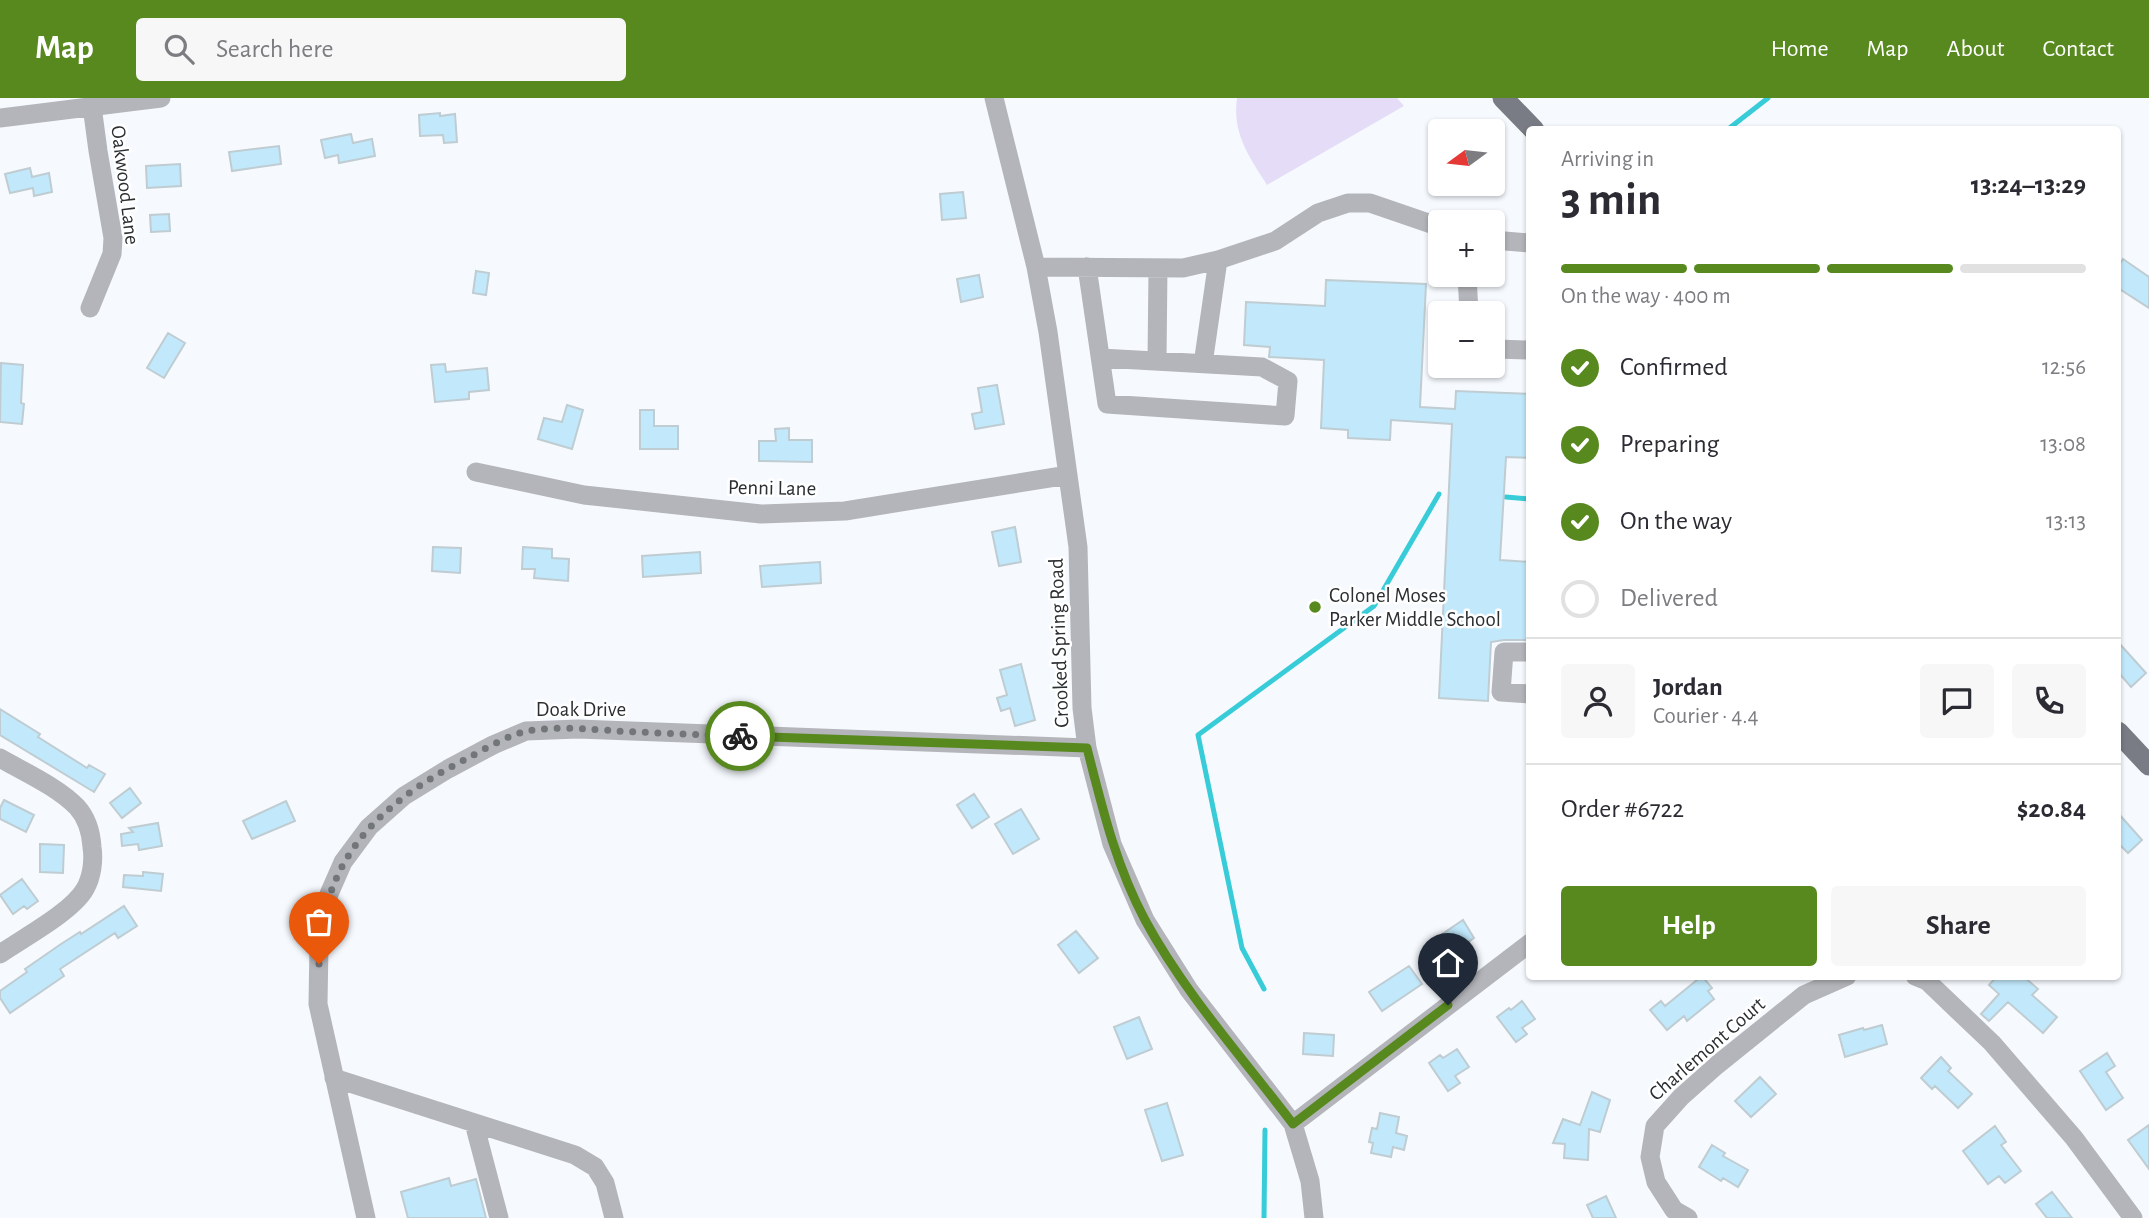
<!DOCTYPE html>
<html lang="en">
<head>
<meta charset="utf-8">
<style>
  body { margin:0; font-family:"Alegreya Sans",sans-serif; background:#f7f7f7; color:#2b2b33; height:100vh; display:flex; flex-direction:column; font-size:26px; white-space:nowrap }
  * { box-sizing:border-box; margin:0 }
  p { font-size:23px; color:#7c7c81 }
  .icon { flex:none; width:38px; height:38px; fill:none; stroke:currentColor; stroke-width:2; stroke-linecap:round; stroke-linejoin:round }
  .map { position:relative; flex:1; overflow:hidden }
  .drawer { position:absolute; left:1526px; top:28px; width:595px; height:854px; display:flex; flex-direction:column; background:#fff; border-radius:7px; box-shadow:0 2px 5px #0004 }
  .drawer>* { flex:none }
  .needle { width:46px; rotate:255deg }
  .controls { position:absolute; left:1428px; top:21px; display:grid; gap:14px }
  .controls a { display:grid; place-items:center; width:77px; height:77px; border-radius:7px; background:#fff; box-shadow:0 2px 5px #0004; font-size:35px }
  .pin { position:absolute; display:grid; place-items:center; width:60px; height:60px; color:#fff; margin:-72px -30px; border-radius:50% 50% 50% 0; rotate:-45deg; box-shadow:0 0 7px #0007 }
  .pin .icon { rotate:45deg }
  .courier { position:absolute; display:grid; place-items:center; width:70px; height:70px; margin:-35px; border:5px solid #58891f; border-radius:50%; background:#fff; color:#222; box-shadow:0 2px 9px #0007 }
  .head em { font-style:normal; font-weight:600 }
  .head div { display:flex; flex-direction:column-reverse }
  .head { display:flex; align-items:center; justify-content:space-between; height:119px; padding:0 35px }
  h1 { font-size:46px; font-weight:600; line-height:52px }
  .bar { display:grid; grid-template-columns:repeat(4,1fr); gap:10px 7px; align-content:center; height:84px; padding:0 35px }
  .bar i { height:9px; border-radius:5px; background:#e1e1e2 }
  .bar .selected { background:#58891f }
  .bar p { grid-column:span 4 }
  .line { display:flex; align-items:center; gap:18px; padding:0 35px; border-top:2px solid #e1e1e2 }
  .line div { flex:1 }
  .round { display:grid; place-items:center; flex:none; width:74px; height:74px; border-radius:7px; background:#f7f7f7 }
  ol { padding:0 35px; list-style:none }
  li { display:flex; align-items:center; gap:21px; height:77px }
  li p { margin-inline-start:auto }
  li .icon { padding:7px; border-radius:50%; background:#58891f; color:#fff; stroke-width:4 }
  li:last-child { color:#7c7c81 }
  li i { width:38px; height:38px; border:4px solid #e1e1e2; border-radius:50% }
  .action { display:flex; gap:14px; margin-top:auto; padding:14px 35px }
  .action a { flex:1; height:80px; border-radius:7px; background:#58891f; color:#fff; font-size:28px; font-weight:600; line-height:80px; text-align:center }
  .action a+a { background:#f7f7f7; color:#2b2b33 }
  header { display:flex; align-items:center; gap:42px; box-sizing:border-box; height:98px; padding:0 35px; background:#58891f; color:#fff }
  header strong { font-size:33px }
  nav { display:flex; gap:38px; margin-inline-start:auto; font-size:24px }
  .search { width:490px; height:63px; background:#f7f7f7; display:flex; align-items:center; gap:18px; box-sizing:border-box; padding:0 24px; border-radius:7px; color:#7c7c81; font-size:26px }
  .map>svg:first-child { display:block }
</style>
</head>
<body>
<header>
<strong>Map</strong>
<div class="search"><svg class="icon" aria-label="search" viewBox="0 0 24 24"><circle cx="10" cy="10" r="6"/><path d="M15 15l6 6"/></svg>Search here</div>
<nav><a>Home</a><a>Map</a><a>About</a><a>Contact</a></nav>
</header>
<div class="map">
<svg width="2149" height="1120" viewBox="0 0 2149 1120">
  <rect width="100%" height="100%" fill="#f6fafe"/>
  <path fill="#e5ddf8" d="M1237,0H1397L1404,8L1267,87C1249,58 1232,36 1237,0Z"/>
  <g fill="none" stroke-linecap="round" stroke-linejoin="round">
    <path stroke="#38ccd8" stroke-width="5" d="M1727,32L1768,0
      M1506,399L1530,401
      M1264,891L1242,850L1198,637L1374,508L1439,396
      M1264,1120L1265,1032"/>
  </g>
  <path fill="#c1e9fb" stroke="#bfccd2" stroke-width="2" d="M440,15V18L455,16L457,44L444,45L443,37L420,38L419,17Z
    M351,36L353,45L372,41L375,58L339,65L338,57L325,60L321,42Z
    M279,48L281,66L232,73L229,54Z
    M180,66L181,88L147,90L146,68Z
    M30,70L32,79L49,75L52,94L34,98L33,90L10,95L5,76Z
    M963,94L966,120L942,122L940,96Z
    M169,116L170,133L151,134L150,117Z
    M2123,161L2149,179V210L2118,190V169Z
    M476,173L489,175L486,197L473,195Z
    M979,177L983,199L961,204L957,181Z
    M1326,182L1426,186L1420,309L1455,311L1456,293L1530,296V360L1506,359L1500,462L1530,464V542H1504L1491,544L1488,603L1439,600L1452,326L1391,322L1390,342L1348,340V332L1321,330L1324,262L1269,259L1270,249L1244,247L1246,204L1325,208Z
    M168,235L185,245L164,280L147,270Z
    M1,265L23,267L21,305L24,306L22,326L0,324Z
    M445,266L446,274L487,270L489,292L469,294V301L435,304L431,267Z
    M997,287L1004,326L975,331L972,316L982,314L978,290Z
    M567,307L583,312L572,351L538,341L544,320L562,324Z
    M640,312H654V328H678V351H640Z
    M789,330V342H812V364L759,363V343H776L775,331Z
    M1015,429L1021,464L999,468L992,434Z
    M433,449L461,450L460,475L432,473Z
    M523,449L552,451V460L569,461L568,483L534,480L535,471H522Z
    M700,454L701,475L643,479L642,458Z
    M820,464L821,485L762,489L760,468Z
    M2118,544L2146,575L2131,589L2118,574Z
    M1021,566L1035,622L1015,628L1010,610L1001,613L997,600L1007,597L1000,572Z
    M0,611L40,636L38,639L87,670L89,667L105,676L94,694L0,637Z
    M130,690L141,705L122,720L110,705Z
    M974,696L989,719L972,730L957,707Z
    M4,702L34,717L26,734L0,721V710Z
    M286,703L295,723L252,741L243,723Z
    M1021,711L1039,741L1013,756L995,726Z
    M2118,715L2142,742L2128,755L2118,745Z
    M158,725L162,748L139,752L138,746L122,748L121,736L133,734L129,730Z
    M40,746L64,747L63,775L40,774Z
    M143,774L163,776L161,793L123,789L124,777L143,778Z
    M22,781L38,803L27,811L24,808L13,816L0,797Z
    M124,808L137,828L118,840L115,835L60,871L64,878L10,915L0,900V893L27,874L25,871L61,846L80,834L81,836Z
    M1463,822L1474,840L1461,849L1463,852L1452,859L1438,839Z
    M1076,833L1098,860L1079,875L1058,847Z
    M1409,868L1422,886L1382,913L1369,894Z
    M1702,878L1712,890L1708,893L1714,901L1687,923L1684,918L1667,932L1650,912L1661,903L1665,908Z
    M1997,878H2023L2038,891L2032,897L2057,919L2043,935L2008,904L1989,923L1981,916L1999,896L1989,887Z
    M1522,903L1535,921L1522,930L1527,936L1516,944L1497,919L1509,910L1511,912Z
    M1139,919L1152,951L1127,961L1114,929Z
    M1882,927L1887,946L1845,959L1839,937L1863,930L1864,932Z
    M1304,935L1334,937L1333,958L1303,956Z
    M1457,951L1469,969L1455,978L1460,985L1448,993L1429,965L1440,957L1443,960Z
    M2107,955L2115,968L2106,974L2123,1000L2106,1012L2080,973Z
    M1941,959L1951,970L1948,973L1972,996L1958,1010L1935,988L1932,991L1921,980Z
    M1760,979L1776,996L1751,1019L1735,1003Z
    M1592,994L1610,1002L1600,1034L1589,1031L1588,1062L1564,1060L1565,1046L1553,1045L1563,1021L1580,1027Z
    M1167,1005L1183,1057L1162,1063L1145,1012Z
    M1380,1015L1399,1019L1396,1035L1407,1038L1404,1052L1393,1049L1391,1059L1371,1055L1373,1045L1369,1044L1372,1030L1377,1031Z
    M2149,1027V1071L2128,1042Z
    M1995,1028L2006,1044L2001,1047L2021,1073L2005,1085L1999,1078L1988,1086L1963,1053Z
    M1712,1047L1725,1055L1723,1058L1748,1072L1738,1089L1723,1080L1721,1083L1699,1069Z
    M449,1080L451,1088L476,1081L486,1120H408L401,1094Z
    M2052,1094L2072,1120H2047L2036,1106Z
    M1606,1098L1616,1120H1593L1587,1107Z"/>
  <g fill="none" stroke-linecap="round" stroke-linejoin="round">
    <path stroke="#b4b5ba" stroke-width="19" d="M994,0L1036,169L1048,234L1078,449L1082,610L1087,650L1112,746L1145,822L1189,892L1293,1026L1310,1083L1314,1120
      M0,20L161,0
      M1493,142L1530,145
      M1036,169L1183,170L1218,162L1275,143L1318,115L1348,105H1370L1440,129
      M1087,169L1107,306L1285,318L1288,283L1262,269L1101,260
      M1467,177L1469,215
      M90,210L112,156L113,140L98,53L92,8L95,0
      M1493,248L1496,251L1530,252
      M1157,263L1158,170
      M1203,266L1218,162
      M476,374L584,397L761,416L845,413L1068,377
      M1530,554H1504L1501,594L1530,596
      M0,660C24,674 58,689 77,709C87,720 91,734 92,749C94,762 92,779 85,791C72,814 23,840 0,856
      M1915,878L1927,883L1992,945L2074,1040L2133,1120
      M334,980L575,1057L595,1069L605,1085L614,1120
      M474,1025L499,1120
      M1293,1026L1530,845
      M366,1120L318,906L319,846L329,796L343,764L369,729L404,698L448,671L493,647L526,633L578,631L1087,650
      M1688,1120L1674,1112L1656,1084L1650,1059L1655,1028L1681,999L1717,967L1804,897L1847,878"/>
    <path stroke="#7a7c85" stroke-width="21" d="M1503,0L1534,32
      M2118,634L2149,667"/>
  </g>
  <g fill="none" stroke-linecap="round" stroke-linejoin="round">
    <path stroke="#727679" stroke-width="7" stroke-dasharray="0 12.6" d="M319,866C320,763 377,707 464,662C482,653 507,637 527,633C555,628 589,631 617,633C658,635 699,637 740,638"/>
    <path stroke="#58891f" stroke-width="9" d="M740,638L1087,650C1102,709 1116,768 1145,822C1185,896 1243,960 1293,1026L1448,907"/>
  </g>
  <circle fill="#58891f" stroke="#fff" stroke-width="2.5" cx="1315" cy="509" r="7"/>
  <g text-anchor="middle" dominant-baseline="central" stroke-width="5" stroke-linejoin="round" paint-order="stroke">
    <g font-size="21" fill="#2b2f32" stroke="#fff">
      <text transform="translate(125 87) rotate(83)">Oakwood Lane</text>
      <text transform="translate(772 390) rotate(1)">Penni Lane</text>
      <text transform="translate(1059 545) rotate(-92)">Crooked Spring Road</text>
      <text x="581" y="611">Doak Drive</text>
      <text transform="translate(1707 951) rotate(-41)">Charlemont Court</text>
    </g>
    <g font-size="21" fill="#2b2f32" stroke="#fff" text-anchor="start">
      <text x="1329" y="497">Colonel Moses<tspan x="1329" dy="24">Parker Middle School</tspan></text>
    </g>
  </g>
</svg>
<div class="controls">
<a><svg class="needle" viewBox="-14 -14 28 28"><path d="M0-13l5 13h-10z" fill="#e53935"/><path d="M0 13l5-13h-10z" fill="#7c7c81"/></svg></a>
<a>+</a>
<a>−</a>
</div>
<div class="pin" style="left:319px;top:866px;background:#ea580c"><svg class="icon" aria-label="bag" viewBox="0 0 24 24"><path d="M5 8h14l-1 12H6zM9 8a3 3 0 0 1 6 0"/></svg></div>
<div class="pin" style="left:1448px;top:907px;background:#1f2937"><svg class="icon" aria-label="home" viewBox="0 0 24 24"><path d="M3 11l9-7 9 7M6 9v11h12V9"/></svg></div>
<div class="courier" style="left:740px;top:638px"><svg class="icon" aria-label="bike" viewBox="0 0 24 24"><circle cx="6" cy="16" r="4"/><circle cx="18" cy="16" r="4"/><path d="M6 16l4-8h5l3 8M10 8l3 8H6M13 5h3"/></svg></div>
<section class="drawer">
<div class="head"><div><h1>3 min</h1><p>Arriving in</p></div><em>13:24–13:29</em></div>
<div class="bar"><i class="selected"></i><i class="selected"></i><i class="selected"></i><i></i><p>On the way · 400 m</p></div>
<ol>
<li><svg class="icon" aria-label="check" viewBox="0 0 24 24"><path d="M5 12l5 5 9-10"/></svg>Confirmed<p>12:56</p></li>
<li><svg class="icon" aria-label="check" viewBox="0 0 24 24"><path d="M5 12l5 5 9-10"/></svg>Preparing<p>13:08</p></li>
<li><svg class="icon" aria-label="check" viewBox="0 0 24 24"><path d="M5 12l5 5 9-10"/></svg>On the way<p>13:13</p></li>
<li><i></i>Delivered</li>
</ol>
<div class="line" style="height:126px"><a class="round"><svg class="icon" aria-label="person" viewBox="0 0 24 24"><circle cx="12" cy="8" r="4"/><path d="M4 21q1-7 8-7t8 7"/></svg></a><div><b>Jordan</b><p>Courier · 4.4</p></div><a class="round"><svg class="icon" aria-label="chat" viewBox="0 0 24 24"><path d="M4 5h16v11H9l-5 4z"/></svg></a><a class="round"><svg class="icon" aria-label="phone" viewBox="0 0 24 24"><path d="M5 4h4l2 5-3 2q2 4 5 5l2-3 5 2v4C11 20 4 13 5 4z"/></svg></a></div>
<div class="line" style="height:91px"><div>Order #6722</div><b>$20.84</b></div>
<div class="action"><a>Help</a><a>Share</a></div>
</section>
</div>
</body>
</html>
